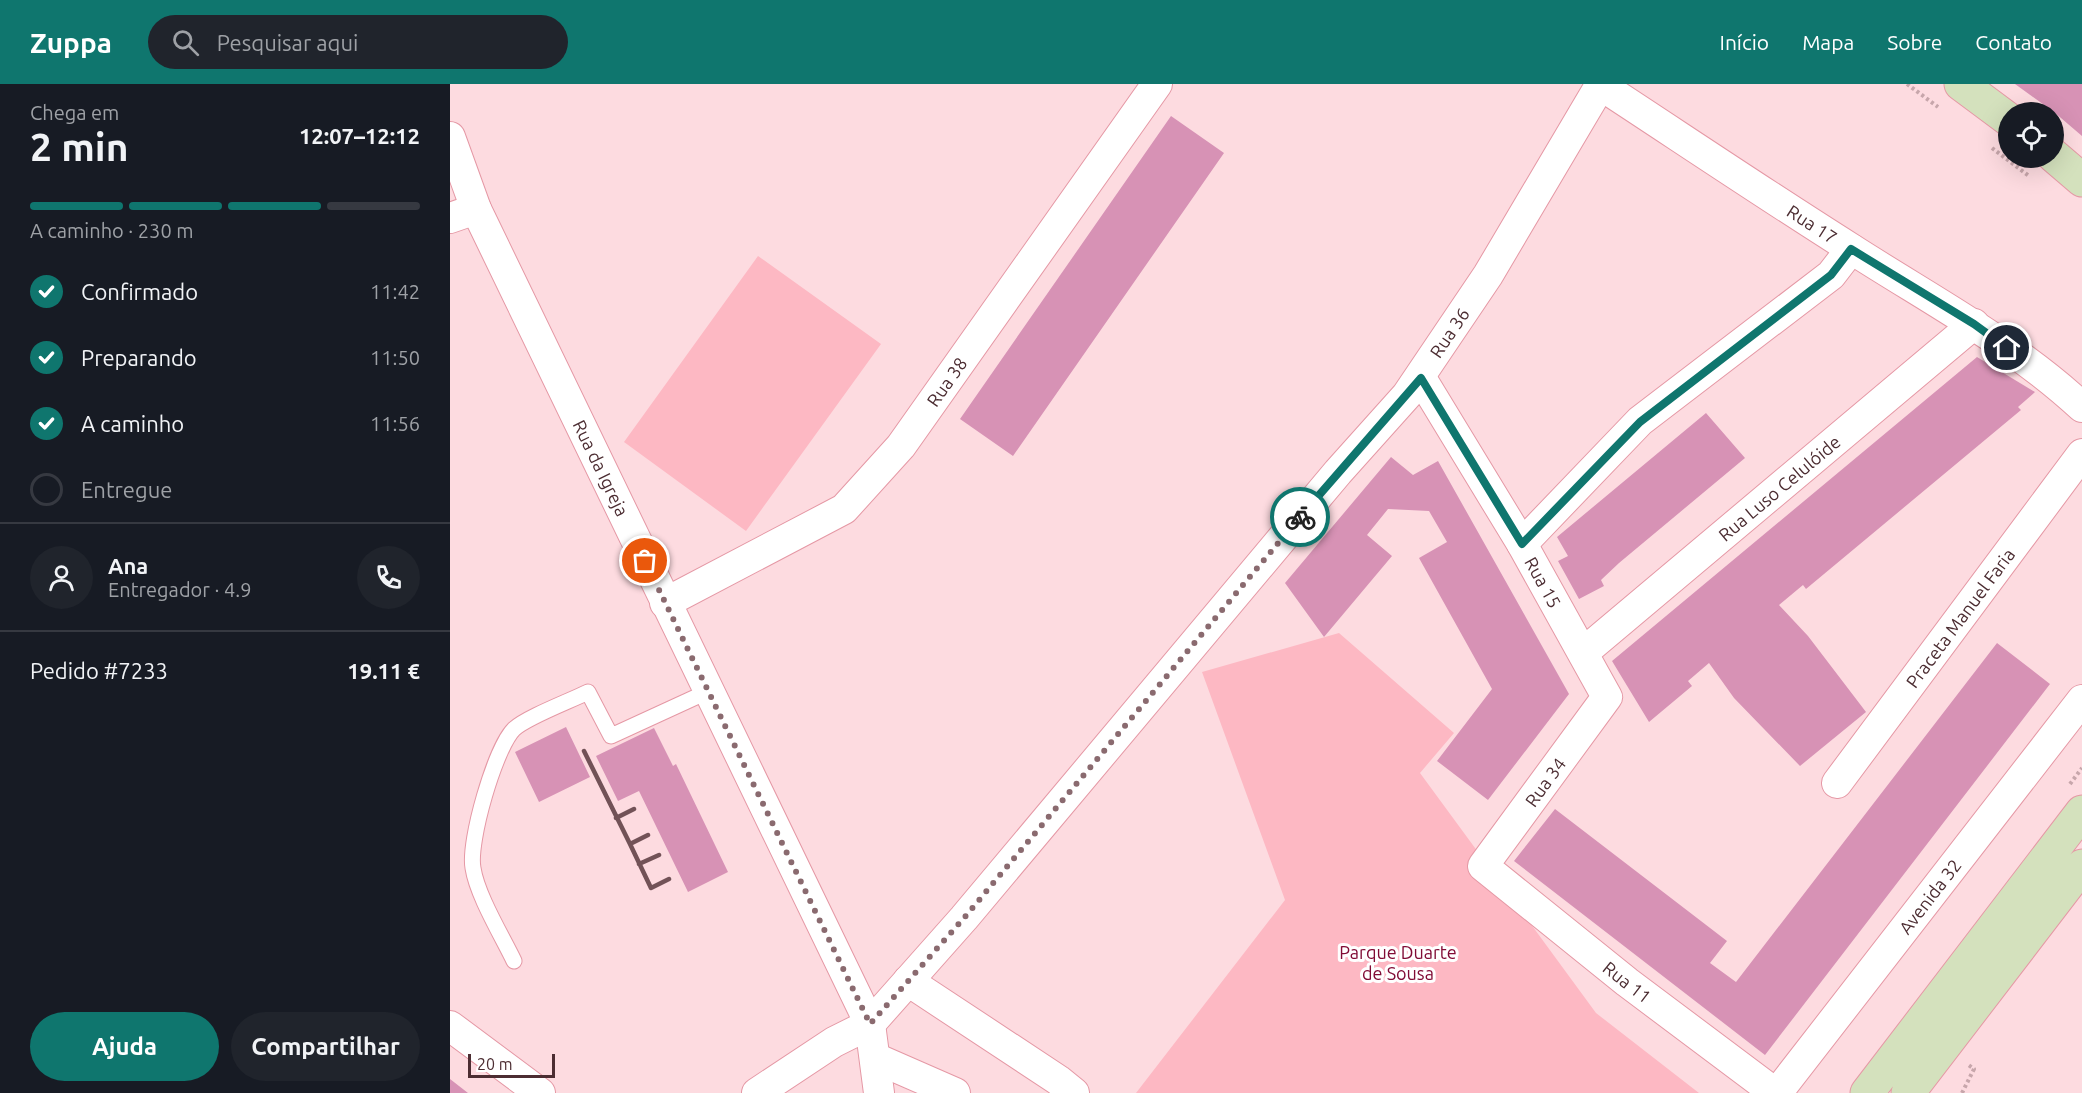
<!DOCTYPE html>
<html lang="pt">
<head>
<meta charset="utf-8">
<style>
  body { margin:0; font-family:Ubuntu,sans-serif; background:#20242c; color:#f1f3f6; height:100vh; display:flex; flex-direction:column; font-size:22px; white-space:nowrap }
  * { box-sizing:border-box; margin:0 }
  p { font-size:20px; color:#9ea1a6 }
  .icon { flex:none; width:33px; height:33px; fill:none; stroke:currentColor; stroke-width:2; stroke-linecap:round; stroke-linejoin:round }
  .map { position:relative; flex:1; overflow:hidden }
  .panel { display:flex; flex-direction:column; background:#171b24; width:450px }
  .panel>* { flex:none }
  .fabs { position:absolute; left:1548px; top:18px; display:grid; gap:12px }
  .fabs a { display:grid; place-items:center; width:66px; height:66px; border-radius:50%; background:#171b24; box-shadow:0 6px 24px #0002; font-size:30px }
  .scale { position:absolute; left:18px; bottom:15px; width:87px; box-sizing:border-box; padding-left:6px; border:3px solid #4c2d32; border-top:0; font-size:16px; line-height:21px; white-space:nowrap; color:#4c2d32; -webkit-text-stroke:4px #fff; paint-order:stroke }
  .pin { position:absolute; display:grid; place-items:center; width:51px; height:51px; color:#fff; margin:-26px; border:3px solid #fff; border-radius:50%; box-shadow:0 2px 6px #0007 }
  .courier { position:absolute; display:grid; place-items:center; width:60px; height:60px; margin:-30px; border:4px solid #0f766e; border-radius:50%; background:#fff; color:#222; box-shadow:0 2px 8px #0007 }
  .head em { font-style:normal; font-weight:700 }
  .head div { display:flex; flex-direction:column-reverse }
  .head { display:flex; align-items:center; justify-content:space-between; height:102px; padding:0 30px }
  h1 { font-size:39px; font-weight:700; line-height:45px }
  .bar { display:grid; grid-template-columns:repeat(4,1fr); gap:9px 6px; align-content:center; height:72px; padding:0 30px }
  .bar i { height:8px; border-radius:4px; background:#363941 }
  .bar .selected { background:#0f766e }
  .bar p { grid-column:span 4 }
  .line { display:flex; align-items:center; gap:15px; padding:0 30px; border-top:2px solid #363941 }
  .line div { flex:1 }
  .round { display:grid; place-items:center; flex:none; width:63px; height:63px; border-radius:32px; background:#20242c }
  ol { padding:0 30px; list-style:none }
  li { display:flex; align-items:center; gap:18px; height:66px }
  li p { margin-inline-start:auto }
  li .icon { padding:6px; border-radius:50%; background:#0f766e; color:#fff; stroke-width:4 }
  li:last-child { color:#9ea1a6 }
  li i { width:33px; height:33px; border:3px solid #363941; border-radius:50% }
  .button { display:flex; gap:12px; margin-top:auto; padding:12px 30px }
  .button a { flex:1; height:69px; border-radius:36px; background:#0f766e; color:#fff; font-size:24px; font-weight:700; line-height:69px; text-align:center }
  .button a+a { background:#20242c; color:#f1f3f6 }
  header { display:flex; align-items:center; gap:36px; box-sizing:border-box; height:84px; padding:0 30px; background:#0f766e; color:#fff }
  header strong { font-size:28px }
  nav { display:flex; gap:33px; margin-inline-start:auto; font-size:21px }
  .search { width:420px; height:54px; background:#20242c; display:flex; align-items:center; gap:15px; box-sizing:border-box; padding:0 21px; border-radius:33px; color:#9ea1a6; font-size:22px }
  main { display:flex; flex:1; min-height:0 }
  .map>svg:first-child { display:block }
</style>
</head>
<body>
<header>
<strong>Zuppa</strong>
<div class="search"><svg class="icon" aria-label="search" viewBox="0 0 24 24"><circle cx="10" cy="10" r="6"/><path d="M15 15l6 6"/></svg>Pesquisar aqui</div>
<nav><a>Início</a><a>Mapa</a><a>Sobre</a><a>Contato</a></nav>
</header>
<main>
<section class="panel">
<div class="head"><div><h1>2 min</h1><p>Chega em</p></div><em>12:07–12:12</em></div>
<div class="bar"><i class="selected"></i><i class="selected"></i><i class="selected"></i><i></i><p>A caminho · 230 m</p></div>
<ol>
<li><svg class="icon" aria-label="check" viewBox="0 0 24 24"><path d="M5 12l5 5 9-10"/></svg>Confirmado<p>11:42</p></li>
<li><svg class="icon" aria-label="check" viewBox="0 0 24 24"><path d="M5 12l5 5 9-10"/></svg>Preparando<p>11:50</p></li>
<li><svg class="icon" aria-label="check" viewBox="0 0 24 24"><path d="M5 12l5 5 9-10"/></svg>A caminho<p>11:56</p></li>
<li><i></i>Entregue</li>
</ol>
<div class="line" style="height:108px"><a class="round"><svg class="icon" aria-label="person" viewBox="0 0 24 24"><circle cx="12" cy="8" r="4"/><path d="M4 21q1-7 8-7t8 7"/></svg></a><div><b>Ana</b><p>Entregador · 4.9</p></div><a class="round"><svg class="icon" aria-label="phone" viewBox="0 0 24 24"><path d="M5 4h4l2 5-3 2q2 4 5 5l2-3 5 2v4C11 20 4 13 5 4z"/></svg></a></div>
<div class="line" style="height:78px"><div>Pedido #7233</div><b>19.11 €</b></div>
<div class="button"><a>Ajuda</a><a>Compartilhar</a></div>
</section>
<div class="map">
<svg width="1632" height="1009" viewBox="0 0 1632 1009">
  <rect width="100%" height="100%" fill="#fddbe0"/>
  <path fill="#fdb8c3" d="M308,172L431,260L296,447L174,358Z
    M889,549L1004,649L970,689L1146,929L1249,1009H686L835,816L752,588Z"/>
  <path fill="#d792b5" d="M1565,0H1632V52L1604,28Z
    M721,32L774,69L563,372L510,335Z
    M1527,273L1585,308L1568,323L1571,326L1356,505L1353,501L1329,521L1358,552L1416,628L1350,682L1284,614L1259,579L1238,597L1242,602L1199,638L1162,577Z
    M1256,329L1295,374L1169,479L1151,496L1154,502L1129,515L1108,477L1118,472L1107,453Z
    M941,373L963,391L988,377L1119,610L1038,716L987,677L1042,605L969,474L997,458L979,427L938,425L917,451L942,472L874,553L835,499Z
    M1547,559L1600,600L1315,971L1064,777L1105,725L1277,857L1260,879L1286,898Z
    M116,643L140,693L89,718L65,668Z
    M204,644L223,682L226,680L278,788L238,808L189,707L168,717L146,672Z
    M0,995L18,1009H0Z"/>
  <g fill="none" stroke-linecap="round" stroke-linejoin="round">
    <g stroke="#e598a5" stroke-width="17">
      <path id="service" d="M64,877C52,852 27,811 23,784C18,758 45,664 64,645C77,633 120,617 138,608L161,652L259,607"/>
    </g>
    <g stroke="#e598a5" stroke-width="32">
      <g id="minor">
        <path id="s1" d="M1149,0C1233,55 1316,111 1400,164C1479,215 1563,259 1632,323"/>
        <path id="s2" d="M0,53L26,125L420,940L429,1009"/>
        <path d="M0,134L26,125"/>
        <path id="s3" d="M971,294L1072,460L1157,613L1033,782L1177,898L1325,1009"/>
        <path d="M1072,460L1190,337L1381,191L1401,165"/>
        <path id="s4" d="M215,519L394,425L451,362L707,0"/>
        <path id="s5" d="M1134,568L1524,240"/>
        <path id="s6" d="M1387,699L1632,370"/>
        <path d="M458,897L608,996L624,1009"/>
        <path d="M0,942L90,1009"/>
        <path d="M425,974L505,1009"/>
        <path id="s7" d="M307,1009L384,958L420,940L514,834L888,388L957,311L1038,191L1151,0"/>
        <path id="s8" d="M1327,1009L1632,616"/>
      </g>
    </g>
    <g stroke="#e598a5" stroke-width="35">
      <path id="secondary" d="M1511,0L1558,35
        M1604,72L1632,96
        M1417,1009L1632,728
        M1458,1009L1632,782"/>
    </g>
    <path stroke="#c7a6ab" stroke-width="4" stroke-dasharray="3 3" stroke-linecap="butt" d="M1457,0L1488,23
      M1542,64L1579,92
      M1620,700L1632,684
      M1512,1009L1524,985L1517,980"/>
    <use href="#service" stroke="#fff" stroke-width="15"/>
    <use href="#minor" stroke="#fff" stroke-width="30"/>
    <use href="#secondary" stroke="#d4e1bd" stroke-width="33"/>
    <path stroke="#725257" stroke-width="4.5" d="M134,667L180,760L198,751
      M166,734L184,725
      M180,760L201,804L219,795
      M189,780L209,771"/>
  </g>
  <g fill="none" stroke-linecap="round" stroke-linejoin="round">
    <path stroke="#8a6a6f" stroke-width="6" stroke-dasharray="0 10.8" d="M195,477L420,940L514,834L850,433"/>
    <path stroke="#0f766e" stroke-width="8" d="M850,433L971,294L1072,460L1190,338L1381,191L1401,165L1524,240L1557,264"/>
  </g>
  <g text-anchor="middle" dominant-baseline="central" stroke-width="6" stroke-linejoin="round" paint-order="stroke">
    <g font-size="18" fill="#4c2d32" stroke="#fff">
      <text stroke="none"><textPath href="#s1" startOffset="255">Rua 17</textPath></text>
      <text stroke="none"><textPath href="#s7" startOffset="1035">Rua 36</textPath></text>
      <text stroke="none"><textPath href="#s4" startOffset="366">Rua 38</textPath></text>
      <text stroke="none"><textPath href="#s2" startOffset="364">Rua da Igreja</textPath></text>
      <text stroke="none"><textPath href="#s5" startOffset="255">Rua Luso Celulóide</textPath></text>
      <text stroke="none"><textPath href="#s3" startOffset="238">Rua 15</textPath></text>
      <text stroke="none"><textPath href="#s6" startOffset="206">Praceta Manuel Faria</textPath></text>
      <text transform="translate(1095 698) rotate(-54)">Rua 34</text>
      <text stroke="none"><textPath href="#s8" startOffset="249">Avenida 32</textPath></text>
      <text stroke="none"><textPath href="#s3" startOffset="764">Rua 11</textPath></text>
    </g>
    <g font-size="18" fill="#810c36" stroke="#fff">
      <text x="948" y="868">Parque Duarte<tspan x="948" dy="21">de Sousa</tspan></text>
    </g>
  </g>
</svg>
<div class="fabs">
<a><svg class="icon" aria-label="locate" viewBox="0 0 24 24"><circle cx="12" cy="12" r="6"/><path d="M12 2v4M12 18v4M2 12h4M18 12h4"/></svg></a>
</div>
<div class="scale">20 m</div>
<div class="pin" style="left:195px;top:477px;background:#ea580c"><svg class="icon" aria-label="bag" viewBox="0 0 24 24"><path d="M5 8h14l-1 12H6zM9 8a3 3 0 0 1 6 0"/></svg></div>
<div class="pin" style="left:1557px;top:264px;background:#1f2937"><svg class="icon" aria-label="home" viewBox="0 0 24 24"><path d="M3 11l9-7 9 7M6 9v11h12V9"/></svg></div>
<div class="courier" style="left:850px;top:433px"><svg class="icon" aria-label="bike" viewBox="0 0 24 24"><circle cx="6" cy="16" r="4"/><circle cx="18" cy="16" r="4"/><path d="M6 16l4-8h5l3 8M10 8l3 8H6M13 5h3"/></svg></div>
</div>
</main>
</body>
</html>
